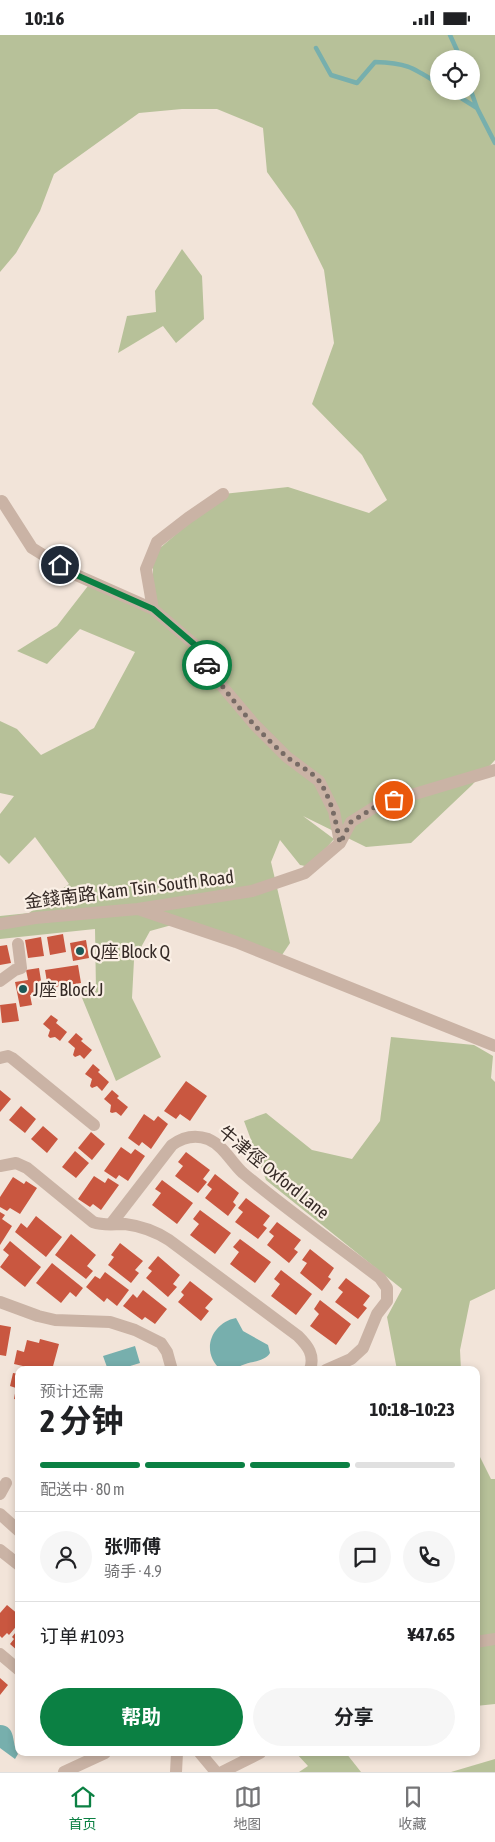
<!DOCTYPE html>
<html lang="zh">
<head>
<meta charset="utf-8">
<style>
  body { margin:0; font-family:"Asap Condensed","Noto Sans SC",sans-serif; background:#f6f6f6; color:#202124; height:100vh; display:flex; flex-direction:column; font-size:19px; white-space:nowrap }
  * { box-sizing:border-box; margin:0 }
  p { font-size:16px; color:#757577 }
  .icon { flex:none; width:28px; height:28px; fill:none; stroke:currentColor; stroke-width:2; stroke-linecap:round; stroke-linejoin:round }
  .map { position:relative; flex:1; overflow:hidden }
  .sheet { position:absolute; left:15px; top:1331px; width:465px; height:390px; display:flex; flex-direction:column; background:#fff; border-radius:10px; box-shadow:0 2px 8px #0003 }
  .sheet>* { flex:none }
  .tools { position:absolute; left:430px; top:15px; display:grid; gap:10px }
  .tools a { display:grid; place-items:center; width:50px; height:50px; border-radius:50%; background:#fff; box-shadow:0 2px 8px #0003; font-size:25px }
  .pin { position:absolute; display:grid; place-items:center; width:42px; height:42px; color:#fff; margin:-21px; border:2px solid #fff; border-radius:50%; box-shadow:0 1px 5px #0007 }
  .courier { position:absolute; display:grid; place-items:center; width:50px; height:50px; margin:-25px; border:4px solid #0b8043; border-radius:50%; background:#fff; color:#222; box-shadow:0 1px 6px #0007 }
  .headline em { font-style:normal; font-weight:700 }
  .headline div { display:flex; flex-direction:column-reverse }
  .headline { display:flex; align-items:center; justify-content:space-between; height:85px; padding:0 25px }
  h1 { font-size:32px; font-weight:700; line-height:38px }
  .bar { display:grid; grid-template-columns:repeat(4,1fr); gap:8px 5px; align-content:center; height:60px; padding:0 25px }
  .bar i { height:6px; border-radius:4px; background:#e0e0e0 }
  .bar .current { background:#0b8043 }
  .bar p { grid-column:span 4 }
  .line { display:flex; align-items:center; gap:12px; padding:0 25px; border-top:1px solid #e0e0e0 }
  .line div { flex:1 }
  .round { display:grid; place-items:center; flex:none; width:52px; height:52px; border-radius:26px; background:#f6f6f6 }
  .primary-button { display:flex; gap:10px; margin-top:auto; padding:10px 25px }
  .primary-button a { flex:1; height:58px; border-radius:30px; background:#0b8043; color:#fff; font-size:20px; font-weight:700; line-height:58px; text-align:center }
  .primary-button a+a { background:#f6f6f6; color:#202124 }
  .status { display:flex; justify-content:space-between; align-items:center; height:35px; padding:0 25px; background:#fff; direction:ltr }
  .status svg { height:14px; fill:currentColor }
  .tabs { display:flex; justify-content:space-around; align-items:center; height:70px; border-top:1px solid #e0e0e0; background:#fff; font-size:14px; color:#757577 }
  .tabs a { display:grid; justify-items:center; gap:2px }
  .tabs .current { color:#0b8043 }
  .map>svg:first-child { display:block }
</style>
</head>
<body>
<div class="status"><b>10:16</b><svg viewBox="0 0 49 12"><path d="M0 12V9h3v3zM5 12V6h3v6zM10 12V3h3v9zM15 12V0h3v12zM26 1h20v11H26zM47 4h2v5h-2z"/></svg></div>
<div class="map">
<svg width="495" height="1737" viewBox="0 0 495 1737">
  <rect width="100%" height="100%" fill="#f2e4d9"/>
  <path fill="#b7c199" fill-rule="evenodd" d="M0,0H495V725L472,750L411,808L366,812L303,781L334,804L310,832L300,830L280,805L271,827L290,908L282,920L179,888L150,896L134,925L132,963L161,1022L116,1046L78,953L96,956L95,894L0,904V881L29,878L69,849L35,802L9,829L0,820V779L14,761L0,758V686L17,694L41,720L94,693L135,617L80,594L47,629L17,616L57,591L91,547L153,574V519L223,459L288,452L369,478L387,465L362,420L312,369L334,308L324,235L295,176L267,137L263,93L217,74H182L139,78L54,139L40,176L16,218L0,237ZM439,24H471V56H439Z
    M182,214L202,241L204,284L176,308L163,291L118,318L127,281L156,277L155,256Z
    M391,1002L474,1010L493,1021L491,1043L495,1047V1254L470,1266L460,1315L461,1335H397L387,1282L402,1254L266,1145L244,1086L266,1078L312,1115L352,1124L380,1086Z
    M476,1414L491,1444H495V1669L476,1671Z
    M296,1718H346L361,1737H299L308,1731Z
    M495,1724V1737H451Z"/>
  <path fill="#77afad" d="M236,1283L243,1296L268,1310L270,1318C263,1329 246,1325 234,1335H221C200,1317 211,1288 236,1283Z
    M135,1311L140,1328L117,1335H108L103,1321Z
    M0,1690C17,1691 11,1708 18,1719L15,1724L0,1713Z"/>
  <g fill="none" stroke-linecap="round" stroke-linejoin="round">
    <path stroke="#77afad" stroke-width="4.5" d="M450,0L461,24
      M316,13L331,40L357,48L375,27C407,28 412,32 439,49
      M450,56L477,73
      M471,56L477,73L495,108"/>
  </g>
  <path fill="#c95740" d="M63,899L66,917L50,920L47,902Z
    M41,902L44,921L28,923L25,905Z
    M86,905L89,923L73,926L70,908Z
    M7,910L11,928L0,930V911Z
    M78,930L81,948L48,953L45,935Z
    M39,933L43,958L30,960L32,970L20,972L15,947L28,945L26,935Z
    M16,968L19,986L2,988L0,970Z
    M51,980L58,985L56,988L67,997L60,1006L55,1002L50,1003L48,1001L50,995L43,989Z
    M76,998L83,1004L81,1006L92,1015L84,1024L80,1020L75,1022L73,1020L75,1013L68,1007Z
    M93,1029L100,1035L98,1037L109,1047L102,1056L97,1051L92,1053L90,1051L92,1044L85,1039Z
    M186,1046L207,1061L190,1086L180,1079L176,1084L164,1076Z
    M0,1055L11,1064L0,1077Z
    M112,1055L119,1061L117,1063L128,1072L121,1081L116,1077L112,1078L110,1077L111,1070L104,1064Z
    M21,1071L36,1084L25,1098L9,1085Z
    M144,1079L154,1086L158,1081L168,1089L151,1114L142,1107L139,1111L128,1103Z
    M43,1091L58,1104L47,1118L31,1104Z
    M91,1097L105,1109L92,1125L78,1113Z
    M121,1112L131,1119L135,1114L145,1121L128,1146L119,1140L116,1144L104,1136Z
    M75,1116L89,1128L76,1143L62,1132Z
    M186,1117L210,1135L203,1144L207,1147L198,1158L175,1141L183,1131L178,1127Z
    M215,1139L239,1158L233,1167L236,1170L228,1181L205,1163L212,1154L207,1150Z
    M94,1141L105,1148L108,1143L119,1150L101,1175L93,1169L90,1172L78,1164Z
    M13,1142L24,1149L26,1146L37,1153L20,1179L10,1173L7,1176L0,1172V1162Z
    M162,1145L193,1168L177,1189L152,1170L161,1158L155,1154Z
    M246,1163L270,1181L263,1190L267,1193L258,1204L235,1187L243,1177L238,1173Z
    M200,1175L231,1198L215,1219L190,1200L199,1189L193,1184Z
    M0,1177L5,1180L2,1184L12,1191L0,1210Z
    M36,1181L62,1202L46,1222L15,1197L21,1188L27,1193Z
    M277,1187L301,1205L294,1214L298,1217L289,1228L267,1210L274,1201L269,1197Z
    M71,1199L96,1220L87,1231L93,1236L86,1244L55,1220Z
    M240,1204L271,1227L255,1248L230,1229L239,1217L233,1212Z
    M10,1206L41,1232L25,1252L0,1232L9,1220L3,1215Z
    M120,1208L143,1226L135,1235L139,1238L131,1248L108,1230L114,1222L111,1220Z
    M310,1214L334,1233L328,1242L331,1244L322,1256L300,1238L307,1228L302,1225Z
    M158,1221L180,1240L173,1249L177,1252L168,1262L146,1243L152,1236L148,1233Z
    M52,1228L83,1253L76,1262L70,1257L61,1268L36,1248Z
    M281,1235L312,1259L296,1280L271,1261L280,1249L274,1244Z
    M105,1237L129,1255L117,1271L107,1263L104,1267L86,1252L95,1241L100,1244Z
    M346,1243L370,1261L363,1270L367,1273L358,1284L335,1267L343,1257L338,1253Z
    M190,1246L213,1264L205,1273L209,1276L201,1286L178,1267L184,1260L181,1257Z
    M143,1255L167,1274L155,1289L145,1282L142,1285L123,1271L133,1259L137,1263Z
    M320,1265L351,1289L336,1310L310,1291L319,1279L314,1274Z
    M0,1290L11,1292L6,1321L0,1320Z
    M40,1304L59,1309L52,1335H40L14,1329L17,1315L24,1317L27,1305L39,1308Z
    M13,1338L19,1339V1365L14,1364L16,1353L10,1351Z
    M7,1570L19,1580V1588L9,1600L7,1598L2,1603L0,1601V1578Z
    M19,1593V1617L10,1609L14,1604L12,1602Z
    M0,1643L8,1650L0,1660Z"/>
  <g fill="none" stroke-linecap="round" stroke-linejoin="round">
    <path stroke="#cab3a5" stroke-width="12" d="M223,459L188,483L157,507L146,534L153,574L194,609L222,651L254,689L287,722L319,746L334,776L340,808
      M2,466L32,513L74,539L153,574
      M141,875L236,907L495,1011
      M0,889L35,883L138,874L252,856L305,838L340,808L351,787L378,770L495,735
      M0,946L15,935L21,933L18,909
      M0,1023L8,1021L12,1023L94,1090
      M0,1131L16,1128L27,1133L93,1187C104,1191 113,1189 125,1189C141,1191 155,1196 169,1205L298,1301C308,1311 315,1320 310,1335
      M111,1189L172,1110C183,1102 194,1099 208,1104C224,1111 231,1127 243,1138C287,1175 334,1208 380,1243L387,1253V1266L377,1279L363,1313L351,1324L326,1335
      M0,1267L38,1281L55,1285L110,1287L135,1295L161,1308L167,1317L172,1335
      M0,1459L6,1448
      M0,1479L19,1496
      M0,1515L19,1530
      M476,1607L495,1604
      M0,1619L19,1635
      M200,1718L216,1737
      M64,1737L105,1718
      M176,1737L177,1718
      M222,1737L260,1718"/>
  </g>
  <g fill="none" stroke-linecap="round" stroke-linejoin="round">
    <path stroke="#776b65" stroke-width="5" stroke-dasharray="0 9" d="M207,630C230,663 256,695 287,722C297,730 313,737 320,747C332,766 336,787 340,808L351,787L378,770L394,765"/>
    <path stroke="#0b8043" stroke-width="6" d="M60,530L74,539L153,574L194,609L207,630"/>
  </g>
  <g fill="#1b5857" stroke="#faefe5" stroke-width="2">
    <circle cx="80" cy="916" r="5"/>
    <circle cx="23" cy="954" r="5"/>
  </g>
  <g text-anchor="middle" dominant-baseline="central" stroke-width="4.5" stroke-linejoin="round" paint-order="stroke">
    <g font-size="18" fill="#352a26" stroke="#faefe5">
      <text transform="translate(129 854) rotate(-7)">金錢南路 Kam Tsin South Road</text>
      <text transform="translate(274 1137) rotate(39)">牛津徑 Oxford Lane</text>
    </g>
    <g font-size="18" fill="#352a26" stroke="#faefe5" text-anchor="start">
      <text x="90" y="916">Q座 Block Q</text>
      <text x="33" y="954">J座 Block J</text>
    </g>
  </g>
</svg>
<div class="tools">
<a><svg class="icon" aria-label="locate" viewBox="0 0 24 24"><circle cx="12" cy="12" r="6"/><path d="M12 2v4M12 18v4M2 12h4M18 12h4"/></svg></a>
</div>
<div class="pin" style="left:394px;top:765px;background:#ea580c"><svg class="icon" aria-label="bag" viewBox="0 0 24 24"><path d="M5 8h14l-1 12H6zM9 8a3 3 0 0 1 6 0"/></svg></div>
<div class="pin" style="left:60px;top:530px;background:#1f2937"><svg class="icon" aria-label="home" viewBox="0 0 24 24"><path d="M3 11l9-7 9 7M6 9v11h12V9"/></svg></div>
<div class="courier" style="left:207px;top:630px"><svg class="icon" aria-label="car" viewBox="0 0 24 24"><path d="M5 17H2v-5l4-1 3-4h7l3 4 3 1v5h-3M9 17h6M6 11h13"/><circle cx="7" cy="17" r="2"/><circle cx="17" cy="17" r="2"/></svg></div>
<section class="sheet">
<div class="headline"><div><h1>2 分钟</h1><p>预计还需</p></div><em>10:18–10:23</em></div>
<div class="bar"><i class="current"></i><i class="current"></i><i class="current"></i><i></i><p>配送中 · 80 m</p></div>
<div class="line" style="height:90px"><a class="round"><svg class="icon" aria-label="person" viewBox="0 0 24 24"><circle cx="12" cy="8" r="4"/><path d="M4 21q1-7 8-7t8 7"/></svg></a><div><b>张师傅</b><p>骑手 · 4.9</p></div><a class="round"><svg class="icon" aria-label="chat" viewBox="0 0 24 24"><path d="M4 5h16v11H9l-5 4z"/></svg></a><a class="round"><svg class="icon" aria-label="phone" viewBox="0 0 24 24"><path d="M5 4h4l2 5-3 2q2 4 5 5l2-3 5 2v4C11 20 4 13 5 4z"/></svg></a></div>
<div class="line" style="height:65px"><div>订单 #1093</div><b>¥47.65</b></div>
<div class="primary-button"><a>帮助</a><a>分享</a></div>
</section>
</div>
<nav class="tabs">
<a class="current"><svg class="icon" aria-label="home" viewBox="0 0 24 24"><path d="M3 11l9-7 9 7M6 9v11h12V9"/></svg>首页</a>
<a><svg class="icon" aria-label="map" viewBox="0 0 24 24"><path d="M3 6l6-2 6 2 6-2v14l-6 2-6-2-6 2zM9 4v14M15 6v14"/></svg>地图</a>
<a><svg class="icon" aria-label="saved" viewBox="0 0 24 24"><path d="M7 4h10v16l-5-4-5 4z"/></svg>收藏</a>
</nav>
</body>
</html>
